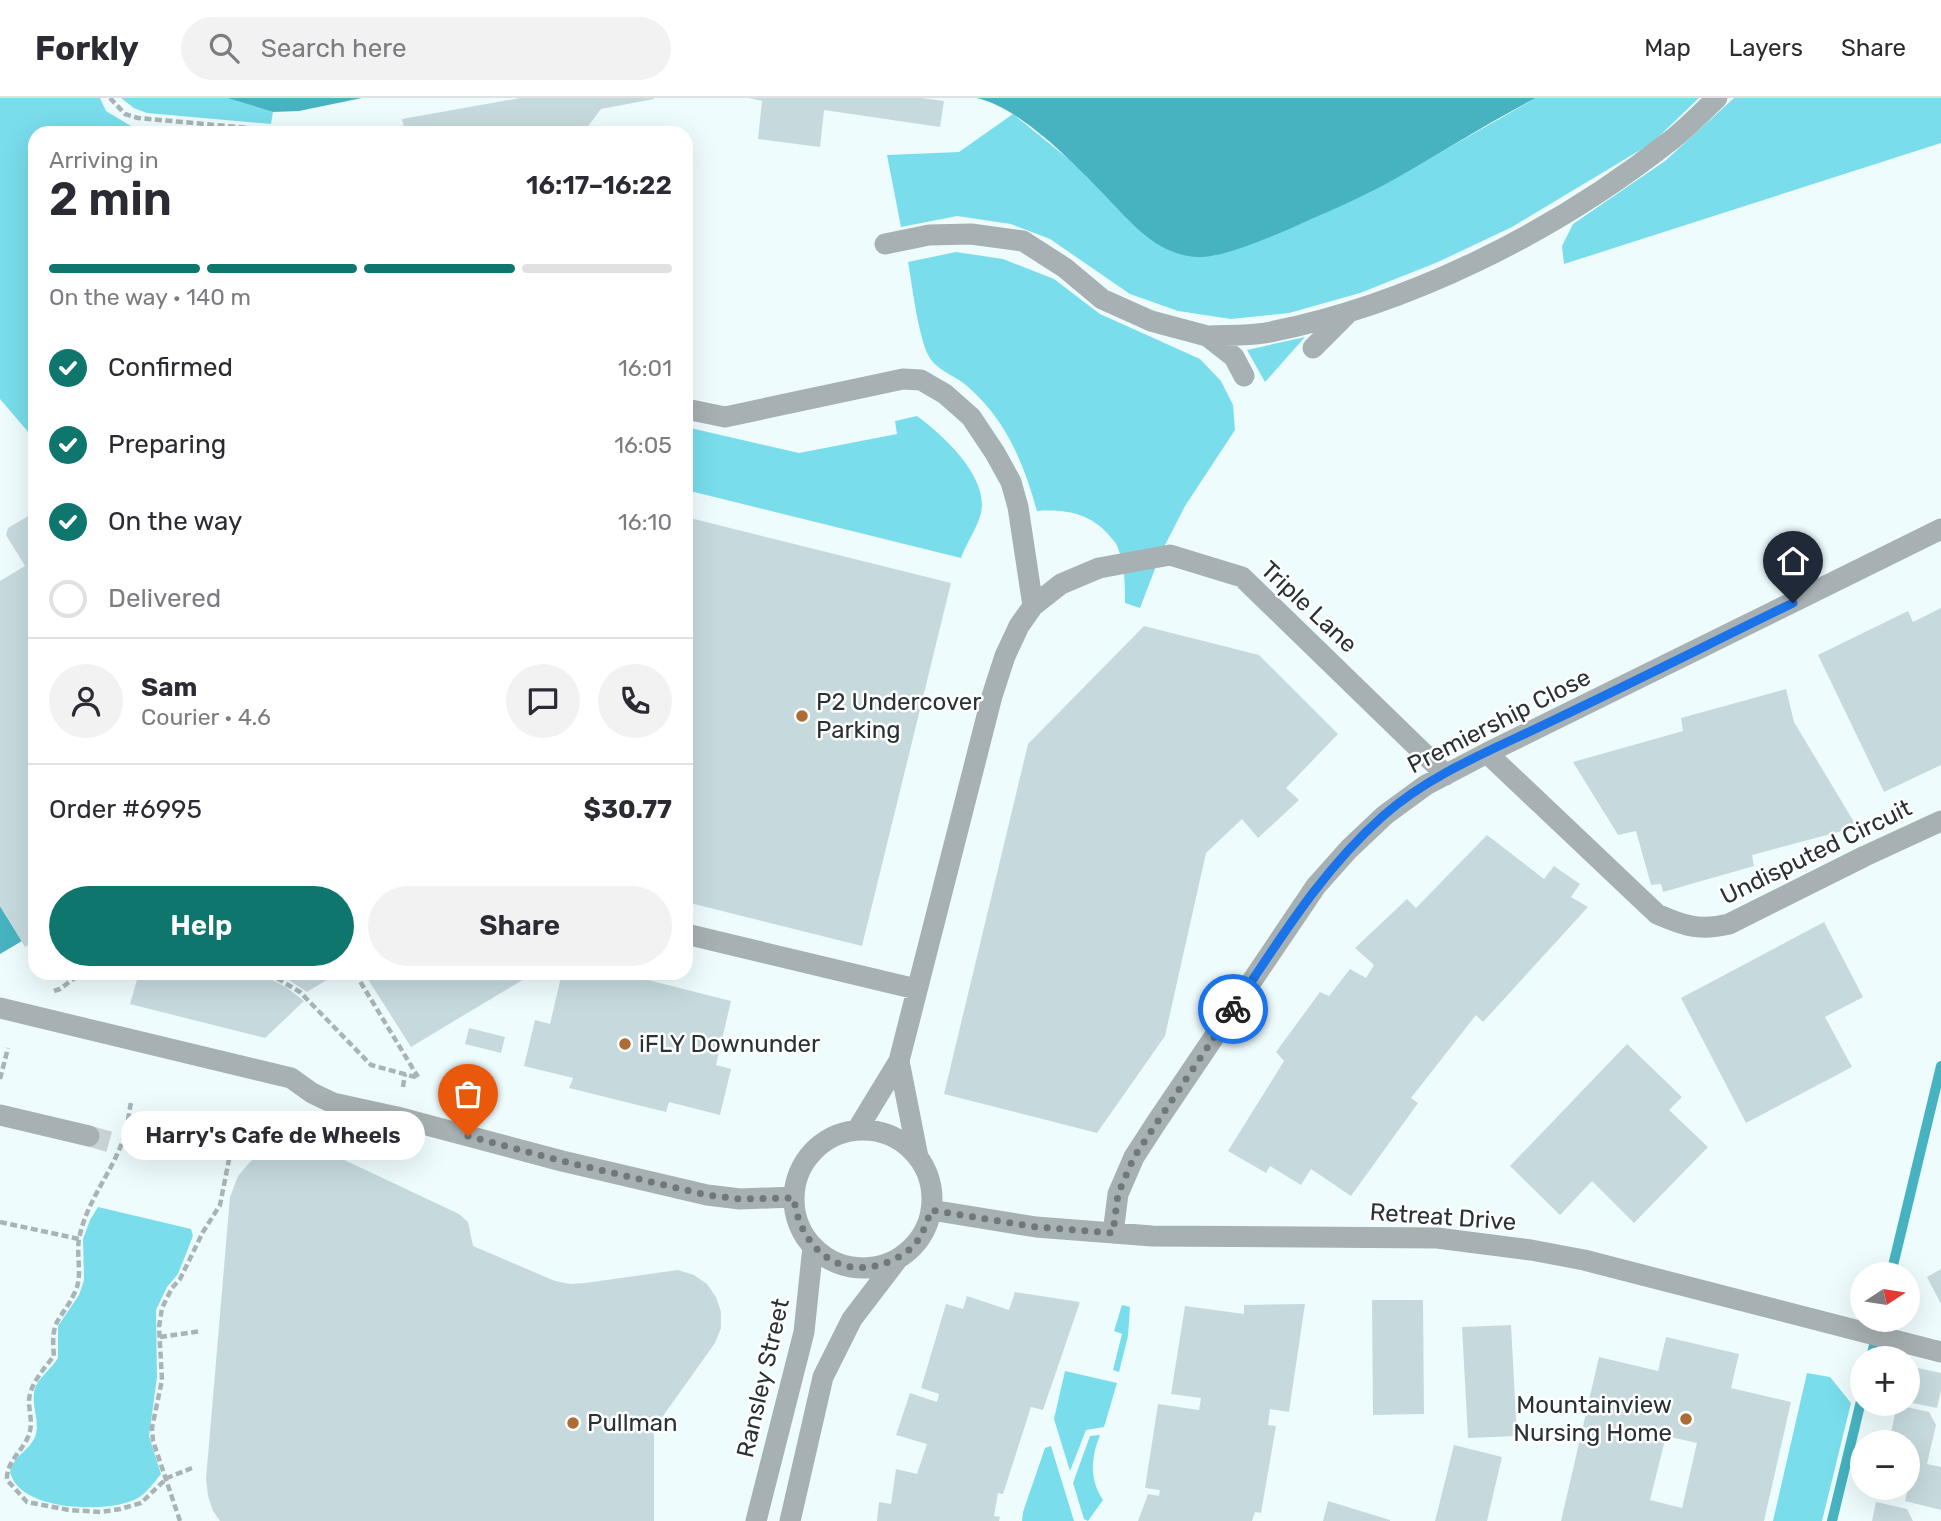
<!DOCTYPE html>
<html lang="en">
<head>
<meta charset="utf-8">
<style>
  body { margin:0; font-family:Rubik,sans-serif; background:#f2f2f3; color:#2b2b33; height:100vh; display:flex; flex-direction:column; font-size:26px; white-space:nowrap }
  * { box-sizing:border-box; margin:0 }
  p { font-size:23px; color:#7c7c81 }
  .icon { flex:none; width:38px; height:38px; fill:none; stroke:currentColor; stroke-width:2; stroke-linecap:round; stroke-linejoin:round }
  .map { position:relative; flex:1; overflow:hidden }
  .sheet { position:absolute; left:28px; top:28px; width:665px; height:854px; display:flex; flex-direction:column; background:#fff; border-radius:21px; box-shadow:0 7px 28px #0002 }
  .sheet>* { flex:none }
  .needle { width:46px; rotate:78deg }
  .buttons { position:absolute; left:1850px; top:1164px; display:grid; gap:14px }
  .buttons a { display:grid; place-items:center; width:70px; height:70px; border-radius:50%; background:#fff; box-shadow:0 7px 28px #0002; font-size:35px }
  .pin { position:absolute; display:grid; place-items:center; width:60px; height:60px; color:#fff; margin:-72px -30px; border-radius:50% 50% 50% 0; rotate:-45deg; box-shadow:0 0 7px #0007 }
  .pin .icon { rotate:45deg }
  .courier { position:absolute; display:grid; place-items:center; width:70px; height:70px; margin:-35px; border:5px solid #1a73e8; border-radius:50%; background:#fff; color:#222; box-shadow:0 2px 9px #0007 }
  .bubble { position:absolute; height:49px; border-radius:24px; background:#fff; box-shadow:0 7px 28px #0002; font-size:23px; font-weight:600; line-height:49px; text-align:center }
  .headline em { font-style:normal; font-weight:600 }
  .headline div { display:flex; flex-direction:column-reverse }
  .headline { display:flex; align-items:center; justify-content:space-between; height:119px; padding:0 21px }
  h1 { font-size:46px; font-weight:600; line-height:52px }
  .bar { display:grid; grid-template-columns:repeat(4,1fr); gap:10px 7px; align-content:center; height:84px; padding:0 21px }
  .bar i { height:9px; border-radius:5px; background:#e1e1e2 }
  .bar .active { background:#0f766e }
  .bar p { grid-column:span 4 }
  .line { display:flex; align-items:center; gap:18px; padding:0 21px; border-top:2px solid #e1e1e2 }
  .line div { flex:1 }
  .round { display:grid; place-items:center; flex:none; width:74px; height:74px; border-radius:37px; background:#f2f2f3 }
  ol { padding:0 21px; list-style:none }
  li { display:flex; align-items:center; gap:21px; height:77px }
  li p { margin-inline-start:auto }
  li .icon { padding:7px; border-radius:50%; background:#0f766e; color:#fff; stroke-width:4 }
  li:last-child { color:#7c7c81 }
  li i { width:38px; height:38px; border:4px solid #e1e1e2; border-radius:50% }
  .cta { display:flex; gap:14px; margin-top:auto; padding:14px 21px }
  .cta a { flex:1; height:80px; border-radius:42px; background:#0f766e; color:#fff; font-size:28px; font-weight:600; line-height:80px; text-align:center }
  .cta a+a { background:#f2f2f3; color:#2b2b33 }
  header { display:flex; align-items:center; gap:42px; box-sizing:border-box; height:98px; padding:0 35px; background:#fff; border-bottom:2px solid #e1e1e2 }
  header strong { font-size:33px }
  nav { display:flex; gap:38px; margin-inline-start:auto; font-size:24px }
  .search { width:490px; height:63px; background:#f2f2f3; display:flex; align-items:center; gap:18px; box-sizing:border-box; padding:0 24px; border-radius:38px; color:#7c7c81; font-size:26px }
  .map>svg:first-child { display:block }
</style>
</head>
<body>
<header>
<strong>Forkly</strong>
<div class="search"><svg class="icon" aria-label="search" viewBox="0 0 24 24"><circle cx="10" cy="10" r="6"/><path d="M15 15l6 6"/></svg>Search here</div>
<nav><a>Map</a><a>Layers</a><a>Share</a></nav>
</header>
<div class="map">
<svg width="1941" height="1423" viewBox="0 0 1941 1423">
  <rect width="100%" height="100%" fill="#effcfe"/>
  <path fill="#79ddeb" d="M0,0H100L106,13L131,28L220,35H35V342L0,301Z
    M121,0H227L273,14L271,26L147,15L134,10Z
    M1536,0H1699L1652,45L1512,129L1438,164L1360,195L1289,215L1231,221L1178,213L1130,196L1050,141L1011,126L957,118L901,129L887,57L959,54L1013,16L1076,67L1306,123L1390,83Z
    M1734,0H1941V45L1564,166L1562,148L1573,126L1665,63Z
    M956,154L1003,161L1054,181L1100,216L1200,261L1221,283L1233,307L1235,332L1185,408L1161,455L1140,510L1125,505C1125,486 1125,468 1118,450C1116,444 1112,441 1108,436C1089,415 1065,411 1037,413C1024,366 1006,321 967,288C957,279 941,274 932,263C919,249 912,185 908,164Z
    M1305,239L1265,284L1247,252Z
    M917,318C943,337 989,379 981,415C977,431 966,445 961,460L686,392V329L799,355L897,336L895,323Z
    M98,1109L191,1131L193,1138L178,1176L167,1189L156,1212L157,1279L149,1338L161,1376C154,1384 147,1395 138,1400C110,1416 19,1414 10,1374C13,1358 29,1353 35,1339C41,1323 30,1307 35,1290C40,1278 51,1271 58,1260V1228L79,1197L84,1182L83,1141L90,1122Z
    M1122,1207L1130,1209L1128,1238L1119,1274L1113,1272L1122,1236L1114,1233Z
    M1065,1273L1117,1285L1104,1329L1086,1332L1070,1373L1054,1321Z
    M1807,1275L1830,1279L1851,1305L1822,1423H1773Z
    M1100,1337C1091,1359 1089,1381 1103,1402L1088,1423L1084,1421L1073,1385L1090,1338Z
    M1051,1348L1074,1423H1022L1023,1414L1045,1350Z"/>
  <path fill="#47b3c1" d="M227,0H362L299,13L273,14Z
    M976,0H1536C1487,25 1441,55 1393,82C1359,101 1322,116 1287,132C1265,141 1218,161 1196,159C1159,156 1137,131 1113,106C1082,73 1020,8 976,0Z
    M0,808L22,843L0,856Z"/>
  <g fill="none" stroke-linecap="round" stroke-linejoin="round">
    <path stroke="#47b3c1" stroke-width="10" d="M1891,1176L1941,968
      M1871,1260L1880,1222
      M1832,1423L1862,1299"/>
  </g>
  <path fill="#c6dadd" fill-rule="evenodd" d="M520,0H654V1L601,11L583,35H405L402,21Z
    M749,0H922L944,3L940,29L824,12L820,49L758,41L762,3Z
    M35,414V842L25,849L0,808V483L25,468L6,437L8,430Z
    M686,419L951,485L862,848L686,804Z
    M1941,510V667L1884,694L1818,557L1908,513L1913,524Z
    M1144,528L1259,557L1338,636L1286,690L1299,702L1258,740L1242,721L1206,755L1165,938L1097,1035L944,996L1028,646Z
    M1786,591L1794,624L1857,729L1752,757L1754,768L1663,794L1661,786L1651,787L1636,733L1618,737L1573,664L1683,633L1681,620Z
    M1487,737L1544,781L1554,768L1580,786L1571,799L1588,809L1483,924L1476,917L1411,1000L1418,1005L1351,1098L1311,1071L1301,1087L1270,1068L1266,1075L1228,1053L1284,963L1276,954L1320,894L1329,898L1350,871L1366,880L1374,867L1355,850L1407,801L1416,810Z
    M1824,824L1863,899L1825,919L1852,969L1746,1025L1681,900Z
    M139,875H259L286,889L304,903L265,940L130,906Z
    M278,875H338L307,894Z
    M364,875H534L411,949Z
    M562,875H620L731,903L716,967L731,971L720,1017L669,1004L666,1014L569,990L573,980L524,968L535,922L550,926Z
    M469,930L505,939L501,955L465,946Z
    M1627,946L1682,999L1669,1012L1708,1049L1634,1125L1592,1083L1560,1117L1510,1068Z
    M282,1047H300L321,1051L459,1116L468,1124L473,1148L555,1183L570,1186L585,1185L678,1172L694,1177L707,1186L716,1199L721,1214V1230L715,1245L658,1325L654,1335V1423H220L213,1413L208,1398L206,1381L230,1099L238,1078L250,1064L264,1053Z
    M1941,1171V1206L1927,1179Z
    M1015,1194L1080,1204L1043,1312L1031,1309L1003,1396L998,1395L994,1418L1000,1419L999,1423H877L879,1404L891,1406L896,1371L917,1376L927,1346L896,1337L910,1295L937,1304L939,1296L921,1290L946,1206L963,1211L967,1198L1009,1212Z
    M1372,1202H1423L1424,1316L1373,1317Z
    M1305,1206L1289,1314L1270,1311L1268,1327L1276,1328L1261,1415L1255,1414L1252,1423H1138L1148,1396L1159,1398L1160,1392L1145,1390L1158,1306L1199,1312L1201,1300L1171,1296L1185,1208L1244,1216V1207Z
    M1511,1227L1517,1338L1468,1340L1462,1229Z
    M1666,1239L1739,1256L1731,1290L1791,1304L1764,1423H1561L1599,1259L1658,1273ZM1666,1338L1697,1345L1682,1410L1650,1402Z
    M1908,1268L1941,1275V1292L1937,1310L1908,1304Z
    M1897,1307L1929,1314L1936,1327L1927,1366L1941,1369V1412L1905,1403L1911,1377L1908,1376V1344H1889Z
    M1454,1347L1502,1359L1487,1423H1435Z
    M1328,1403L1390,1422V1423H1323Z
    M1876,1404L1907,1411L1913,1423H1872Z"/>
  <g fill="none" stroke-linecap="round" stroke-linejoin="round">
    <path stroke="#c8d4d5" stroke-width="21" stroke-dasharray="21 10" stroke-linecap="butt" d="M89,1038L110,1044"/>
    <path stroke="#a8b4b5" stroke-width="4.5" stroke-dasharray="7 3.5" stroke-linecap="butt" d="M110,0L125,16L138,20L304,35
      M402,35H404
      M268,875L300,894L371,967L419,980
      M355,875L418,979
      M54,893L60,891L81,875
      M0,981L8,950
      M403,989L405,976
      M131,1005C128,1017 128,1031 123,1042C111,1076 86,1104 79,1141C76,1158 83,1178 75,1194C61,1224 50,1219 54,1258C43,1272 28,1288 29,1306C30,1317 33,1328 28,1339C21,1355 6,1364 7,1382L27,1404L69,1412L101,1414L120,1411L141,1405L167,1380L192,1370
      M0,1124L79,1141
      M160,1239L201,1233
      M180,1423L153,1343L152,1330L162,1282L159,1229L162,1210L172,1190L180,1181L203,1134L220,1107L236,1026"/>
    <path stroke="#a7b0b2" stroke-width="21" d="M885,146L929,137L971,136L1023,143L1065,170L1102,201L1151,223L1207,238L1234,259L1244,278
      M1207,238C1226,237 1246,238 1265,235C1408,208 1556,133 1670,43C1687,30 1702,14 1717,0
      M1313,250L1346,217
      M686,311L725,319L903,281L921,282L945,296L971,319L995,355L1011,384L1018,409L1033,508
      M1487,655L1657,816C1684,828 1699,833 1729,826L1865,758L1941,723
      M686,836L916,891
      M0,910L291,980L312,995L333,1005L397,1019L562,1063L707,1097L740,1101L794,1099
      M899,963L918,1059
      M0,1017L89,1038
      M857,1032L899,963L992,598L1005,558L1019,528L1033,508L1061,486L1099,470L1170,457L1242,479L1446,677
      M794 1101a69 69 0 1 1 138 0a69 69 0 1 1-138 0Z
      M931,1112L1036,1129L1152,1138L1437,1140L1531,1152L1584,1162L1941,1254
      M1113,1135L1118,1096L1134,1059L1156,1025L1316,788L1349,751L1385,717L1426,687L1487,655L1941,431
      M756,1423L804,1234L813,1148
      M790,1423L823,1279L852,1221L897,1162"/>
  </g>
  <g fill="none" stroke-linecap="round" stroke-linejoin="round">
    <path stroke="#6f797a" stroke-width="7" stroke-dasharray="0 12.6" d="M468,1038L562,1063L707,1097L740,1101L794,1100C799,1148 839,1184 888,1164C898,1160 908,1154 915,1146C923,1136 927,1124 931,1112L1036,1129L1113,1135L1118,1096L1134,1059L1233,911"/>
    <path stroke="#1a73e8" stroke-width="9" d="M1233,911C1279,843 1321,773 1383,718C1431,675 1497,650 1554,622C1634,584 1713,544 1793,505"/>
  </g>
  <g fill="#ad6b36" stroke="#fff" stroke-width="2.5">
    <circle cx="802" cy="618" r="7"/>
    <circle cx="625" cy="946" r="7"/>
    <circle cx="1686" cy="1321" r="7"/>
    <circle cx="573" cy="1325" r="7"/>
  </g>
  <g text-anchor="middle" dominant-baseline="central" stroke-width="5" stroke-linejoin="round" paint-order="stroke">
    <g font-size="24" fill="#2a3233" stroke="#fff">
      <text transform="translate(1309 509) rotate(43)">Triple Lane</text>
      <text transform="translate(1499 623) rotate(-27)">Premiership Close</text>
      <text transform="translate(1816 754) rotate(-26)">Undisputed Circuit</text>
      <text transform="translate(1443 1119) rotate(4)">Retreat Drive</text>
      <text transform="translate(763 1280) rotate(-77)">Ransley Street</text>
    </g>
    <g font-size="24" fill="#2a3233" stroke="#fff" text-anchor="start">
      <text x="816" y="604">P2 Undercover<tspan x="816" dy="28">Parking</tspan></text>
      <text x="639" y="946">iFLY Downunder</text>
      <text x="1672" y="1307" text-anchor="end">Mountainview<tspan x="1672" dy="28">Nursing Home</tspan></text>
      <text x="587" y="1325">Pullman</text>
    </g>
  </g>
</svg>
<div class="buttons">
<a><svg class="needle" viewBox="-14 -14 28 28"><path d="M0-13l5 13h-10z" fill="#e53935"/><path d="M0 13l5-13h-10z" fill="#7c7c81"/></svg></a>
<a>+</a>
<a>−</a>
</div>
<div class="pin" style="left:468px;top:1038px;background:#ea580c"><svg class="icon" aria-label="bag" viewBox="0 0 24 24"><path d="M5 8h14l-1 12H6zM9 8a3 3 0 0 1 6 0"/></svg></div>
<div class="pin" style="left:1793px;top:505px;background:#1f2937"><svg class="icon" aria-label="home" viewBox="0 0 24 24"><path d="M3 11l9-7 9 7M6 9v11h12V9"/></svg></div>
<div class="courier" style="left:1233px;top:911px"><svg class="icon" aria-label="bike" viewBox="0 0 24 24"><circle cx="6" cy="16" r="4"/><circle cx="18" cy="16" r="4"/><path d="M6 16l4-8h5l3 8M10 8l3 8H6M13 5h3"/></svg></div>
<div class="bubble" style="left:121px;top:1013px;width:304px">Harry's Cafe de Wheels</div>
<section class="sheet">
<div class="headline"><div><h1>2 min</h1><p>Arriving in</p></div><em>16:17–16:22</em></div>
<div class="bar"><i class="active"></i><i class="active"></i><i class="active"></i><i></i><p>On the way · 140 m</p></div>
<ol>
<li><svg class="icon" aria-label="check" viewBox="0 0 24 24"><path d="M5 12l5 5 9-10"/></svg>Confirmed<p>16:01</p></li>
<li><svg class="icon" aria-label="check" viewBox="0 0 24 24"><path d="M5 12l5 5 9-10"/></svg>Preparing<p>16:05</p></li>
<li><svg class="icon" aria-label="check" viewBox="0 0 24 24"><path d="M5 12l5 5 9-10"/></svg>On the way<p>16:10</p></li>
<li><i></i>Delivered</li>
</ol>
<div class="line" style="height:126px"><a class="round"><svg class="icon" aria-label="person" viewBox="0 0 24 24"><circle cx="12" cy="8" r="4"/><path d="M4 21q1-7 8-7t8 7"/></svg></a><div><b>Sam</b><p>Courier · 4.6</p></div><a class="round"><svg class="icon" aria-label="chat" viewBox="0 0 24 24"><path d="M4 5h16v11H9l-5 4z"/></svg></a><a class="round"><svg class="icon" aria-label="phone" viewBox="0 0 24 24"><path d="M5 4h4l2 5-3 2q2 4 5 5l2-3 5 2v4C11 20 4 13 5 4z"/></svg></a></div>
<div class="line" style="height:91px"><div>Order #6995</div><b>$30.77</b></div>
<div class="cta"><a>Help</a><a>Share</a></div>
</section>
</div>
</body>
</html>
